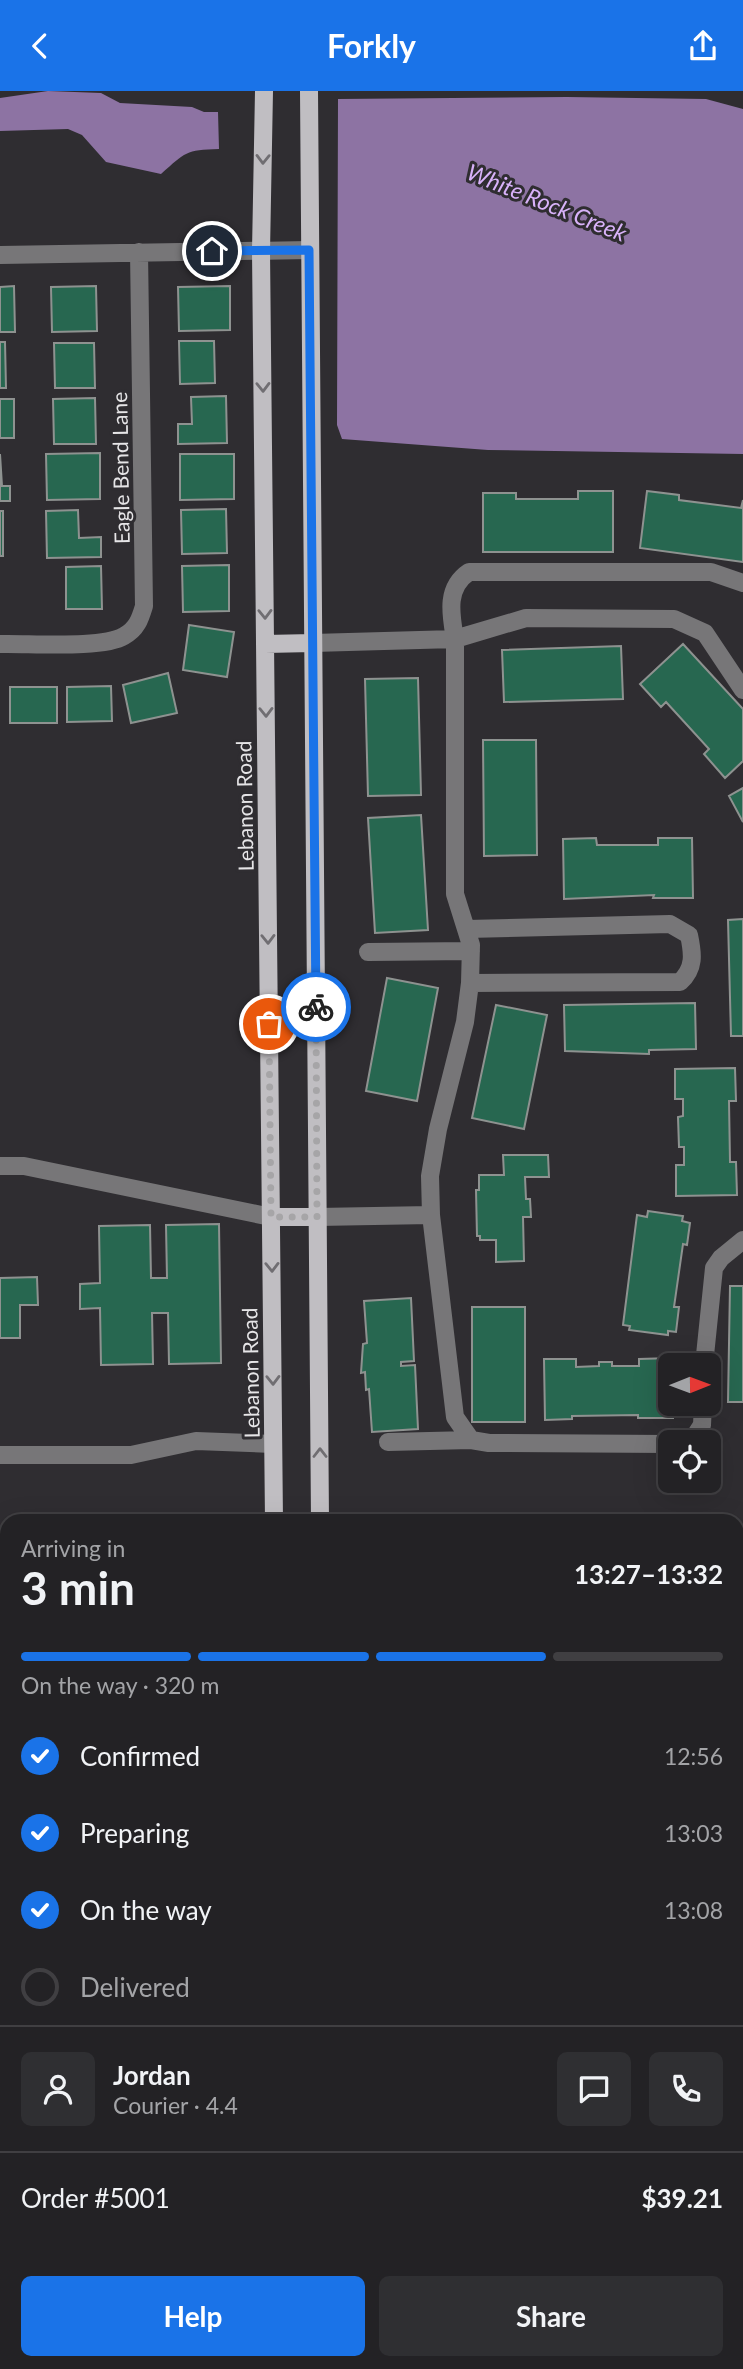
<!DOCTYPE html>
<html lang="en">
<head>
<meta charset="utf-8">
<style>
  body { margin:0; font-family:Lato,sans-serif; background:#2f2f32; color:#f1f3f6; height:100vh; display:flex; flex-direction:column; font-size:26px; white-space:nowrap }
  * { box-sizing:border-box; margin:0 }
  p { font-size:23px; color:#a3a4a7 }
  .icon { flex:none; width:38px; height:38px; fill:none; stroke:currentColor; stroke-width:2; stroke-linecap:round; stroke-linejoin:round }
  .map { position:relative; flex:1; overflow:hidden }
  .drawer { position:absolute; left:0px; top:1423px; width:744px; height:856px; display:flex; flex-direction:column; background:#232225; border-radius:21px 21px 0 0; box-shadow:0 7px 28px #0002,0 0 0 2px #403f42 }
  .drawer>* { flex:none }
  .needle { width:46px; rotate:89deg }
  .buttons { position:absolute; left:658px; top:1262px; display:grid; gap:14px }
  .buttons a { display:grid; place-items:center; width:63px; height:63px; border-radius:10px; background:#232225; box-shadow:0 7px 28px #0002,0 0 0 2px #403f42; font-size:35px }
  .pin { position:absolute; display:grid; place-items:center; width:60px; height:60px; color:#fff; margin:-30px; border:4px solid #fff; border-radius:50%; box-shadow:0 2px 7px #0007 }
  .courier { position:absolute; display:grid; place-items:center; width:70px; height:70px; margin:-35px; border:5px solid #1a73e8; border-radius:50%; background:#fff; color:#222; box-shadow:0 2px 9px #0007 }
  .summary em { font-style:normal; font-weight:700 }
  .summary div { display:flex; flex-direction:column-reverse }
  .summary { display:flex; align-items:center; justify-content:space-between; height:119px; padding:0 21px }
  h1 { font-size:46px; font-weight:700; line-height:52px }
  .bar { display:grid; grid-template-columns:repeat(4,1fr); gap:10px 7px; align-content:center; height:84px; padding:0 21px }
  .bar i { height:9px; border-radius:5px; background:#403f42 }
  .bar .active { background:#1a73e8 }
  .bar p { grid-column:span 4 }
  .line { display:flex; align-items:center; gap:18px; padding:0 21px; border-top:2px solid #403f42 }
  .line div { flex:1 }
  .round { display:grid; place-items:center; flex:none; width:74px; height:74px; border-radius:10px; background:#2f2f32 }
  ol { padding:0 21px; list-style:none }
  li { display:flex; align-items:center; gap:21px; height:77px }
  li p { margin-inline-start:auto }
  li .icon { padding:7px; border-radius:50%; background:#1a73e8; color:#fff; stroke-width:4 }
  li:last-child { color:#a3a4a7 }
  li i { width:38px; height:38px; border:4px solid #403f42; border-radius:50% }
  .button { display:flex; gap:14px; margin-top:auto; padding:14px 21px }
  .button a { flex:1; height:80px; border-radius:10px; background:#1a73e8; color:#fff; font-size:28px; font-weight:700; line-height:80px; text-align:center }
  .button a+a { background:#2f2f32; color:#f1f3f6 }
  header { display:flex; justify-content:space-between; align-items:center; height:91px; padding:0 21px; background:#1a73e8; color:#fff; font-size:32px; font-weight:700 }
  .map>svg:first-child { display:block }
</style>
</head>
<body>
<header><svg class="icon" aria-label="back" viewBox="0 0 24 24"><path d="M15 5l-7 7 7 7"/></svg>Forkly<svg class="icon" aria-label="share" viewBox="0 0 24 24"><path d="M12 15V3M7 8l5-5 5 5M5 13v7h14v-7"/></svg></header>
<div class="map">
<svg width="743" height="2278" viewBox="0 0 743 2278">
  <rect width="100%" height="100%" fill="#2f2d31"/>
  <path fill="#3d3941" d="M0,2056H7V2272H250V2278H0Z"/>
  <path fill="#8d73a3" d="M48,0L101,2L120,12L192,16L204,21H218L219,58C185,59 186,61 161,83L106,71L82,44L68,38L0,40V7Z
    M567,6L706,8L743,18V363L488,359L342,348L337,334L338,8Z"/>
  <path fill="#276750" stroke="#8e9290" stroke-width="2" d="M14,195L15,241H0V196Z
    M96,195L97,240L52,241L51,196Z
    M230,195V239L179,240L178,196Z
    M179,250H214L215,292L180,293Z
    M0,251H5L6,297H0Z
    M54,252H94L95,297H55Z
    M226,305L227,352L178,353V333H192L191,306Z
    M95,307L96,353H54L53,308Z
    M0,308H14V347H0Z
    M100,362V408L47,409L46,363Z
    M0,363L2,395H10V410H0Z
    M180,363H234V408L180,409Z
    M578,400H613V461H483V402H516V408H578Z
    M647,400L679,404V409L741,417L743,409V471L640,457Z
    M226,418L227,462L182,463L181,419Z
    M78,419L79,447L101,446V466L47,467L46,420Z
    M0,420H3V465H0Z
    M229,474V520L183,521L182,475Z
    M101,475L102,518H66V476Z
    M189,534L234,541L227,586L183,579Z
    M683,553L743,618V670L725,687L704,663L709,658L666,611L661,616L640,593Z
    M621,555L623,608L504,611L502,559Z
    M168,582L177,622L131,632L123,594Z
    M418,587L421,704L368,705L365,588Z
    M111,595L112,630L67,631V596Z
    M10,596H57V632H10Z
    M483,649H536L537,764L484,765Z
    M743,697V731L729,705Z
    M421,724L428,839L375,842L368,727Z
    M596,747L597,754H658V747H692L693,807H653L654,804L564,808L563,748Z
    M743,828V945H731L728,829Z
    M387,887L438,897L417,1010L366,1000Z
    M695,912L696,958L649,959V963L565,960L564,914Z
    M496,914L547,924L524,1038L472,1027Z
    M735,977L736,1010H729L730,1071H736L737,1104L676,1105V1074H684V1056H679L678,1026L683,1025V1008H675V978Z
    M503,1064H548L549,1086H525L526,1108H530L531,1126H523L524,1170L496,1171V1149H480V1145H477L476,1099H479V1084H504Z
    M648,1120L683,1125L682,1130L690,1132L687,1154L683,1153L674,1216H679L676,1241L668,1240V1244L629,1239L630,1235L623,1234L637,1124L647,1126Z
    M219,1133L221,1272L169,1273L168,1222H152L153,1273L101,1274L100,1217L80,1218V1193L100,1192L99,1135L150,1134L151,1187H167L166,1134Z
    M37,1186L38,1214H20V1247H0V1187Z
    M730,1195H743V1311H728Z
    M411,1207L414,1270L401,1271V1275L415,1274L418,1338L372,1341L369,1298L366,1299L365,1281L361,1282L363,1253L367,1252L364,1210Z
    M472,1216H525V1331H472Z
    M672,1267L673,1327H638V1324L572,1325V1328L545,1329L544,1268H576V1276L599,1275V1271H612V1275H639V1268Z"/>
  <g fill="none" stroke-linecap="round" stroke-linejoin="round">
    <path stroke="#777678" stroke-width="18" d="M0,164L309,159
      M313,552L455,548L526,527L674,528L705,542L743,599
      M0,553C28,552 103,558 124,545C137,538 140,528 144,515L139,161
      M467,838L670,833L689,844C693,863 695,877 680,891L470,892
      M368,861L471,860
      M0,1075H24L271,1126
      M317,1126L431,1124
      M704,1274L714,1177L721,1167L743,1149
      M388,1351L471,1349
      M691,1351L702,1334L703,1312
      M670,1353L489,1352L471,1349L455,1326L431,1124L430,1085L438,1038L465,931L470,892L471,854L455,803V548C451,524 445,497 469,481H711L743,492
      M0,1364H131L196,1350L273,1353
      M0,2093H7
      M0,2196H7
      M0,2255H7"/>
    <path stroke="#c0bec2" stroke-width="18" d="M264,0L261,160L274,1430
      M309,0L320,1430
      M265,553L313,552
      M271,1126H317
      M283,2272V2278
      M327,2272V2278"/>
  </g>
  <defs><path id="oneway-chevron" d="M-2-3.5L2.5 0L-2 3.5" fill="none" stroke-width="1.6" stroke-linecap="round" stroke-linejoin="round" transform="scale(1.75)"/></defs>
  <g stroke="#706e72">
    <use href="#oneway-chevron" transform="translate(263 68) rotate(91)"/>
    <use href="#oneway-chevron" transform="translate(263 296) rotate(89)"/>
    <use href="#oneway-chevron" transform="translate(265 523) rotate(89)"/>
    <use href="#oneway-chevron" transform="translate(266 621) rotate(89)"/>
    <use href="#oneway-chevron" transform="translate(268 848) rotate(89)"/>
    <use href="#oneway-chevron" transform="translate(272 1176) rotate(89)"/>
    <use href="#oneway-chevron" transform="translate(273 1289) rotate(89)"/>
    <use href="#oneway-chevron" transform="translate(320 1362) rotate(-90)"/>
  </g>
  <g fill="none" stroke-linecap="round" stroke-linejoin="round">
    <path stroke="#a6a5a7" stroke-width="7" stroke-dasharray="0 12.6" d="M269,933L271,1126H317L316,916"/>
    <path stroke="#1a73e8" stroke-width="9" d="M212,160L309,159L316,916"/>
  </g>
  <g text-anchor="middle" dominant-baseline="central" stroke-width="6" stroke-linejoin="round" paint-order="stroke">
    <g font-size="21" fill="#e6e5e7" stroke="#2f2d31">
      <text transform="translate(120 377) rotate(-91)">Eagle Bend Lane</text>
      <text transform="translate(244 715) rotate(-91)">Lebanon Road</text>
      <text transform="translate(250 1282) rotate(-91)">Lebanon Road</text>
    </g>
    <g font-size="23" font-style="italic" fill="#d8b2f9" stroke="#2f2d31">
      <text transform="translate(547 111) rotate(22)">White Rock Creek</text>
    </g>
  </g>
</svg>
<div class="buttons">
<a><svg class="needle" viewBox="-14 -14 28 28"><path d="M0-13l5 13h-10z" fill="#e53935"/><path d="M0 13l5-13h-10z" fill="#a3a4a7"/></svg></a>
<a><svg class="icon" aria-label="locate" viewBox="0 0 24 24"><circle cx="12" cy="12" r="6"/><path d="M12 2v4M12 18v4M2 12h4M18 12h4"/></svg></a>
</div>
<div class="pin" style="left:269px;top:933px;background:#ea580c"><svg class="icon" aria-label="bag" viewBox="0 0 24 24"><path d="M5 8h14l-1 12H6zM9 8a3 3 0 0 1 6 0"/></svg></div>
<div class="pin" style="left:212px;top:160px;background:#1f2937"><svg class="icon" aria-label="home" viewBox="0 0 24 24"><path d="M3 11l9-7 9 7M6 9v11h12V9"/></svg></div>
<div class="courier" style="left:316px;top:916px"><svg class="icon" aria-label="bike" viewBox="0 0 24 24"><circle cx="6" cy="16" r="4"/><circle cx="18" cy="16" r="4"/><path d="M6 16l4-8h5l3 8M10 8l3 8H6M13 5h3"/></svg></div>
<section class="drawer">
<div class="summary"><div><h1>3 min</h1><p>Arriving in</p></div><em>13:27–13:32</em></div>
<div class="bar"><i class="active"></i><i class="active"></i><i class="active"></i><i></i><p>On the way · 320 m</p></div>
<ol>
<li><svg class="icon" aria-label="check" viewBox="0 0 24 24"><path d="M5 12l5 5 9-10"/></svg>Confirmed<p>12:56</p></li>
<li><svg class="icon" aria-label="check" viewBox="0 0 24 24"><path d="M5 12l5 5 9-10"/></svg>Preparing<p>13:03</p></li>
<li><svg class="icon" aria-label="check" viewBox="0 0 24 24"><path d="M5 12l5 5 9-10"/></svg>On the way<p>13:08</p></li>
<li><i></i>Delivered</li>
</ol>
<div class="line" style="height:126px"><a class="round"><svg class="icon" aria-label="person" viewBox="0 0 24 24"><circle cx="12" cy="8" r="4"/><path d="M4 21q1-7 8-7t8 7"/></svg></a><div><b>Jordan</b><p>Courier · 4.4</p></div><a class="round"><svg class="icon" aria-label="chat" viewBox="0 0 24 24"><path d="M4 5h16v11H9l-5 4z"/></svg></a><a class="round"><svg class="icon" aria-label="phone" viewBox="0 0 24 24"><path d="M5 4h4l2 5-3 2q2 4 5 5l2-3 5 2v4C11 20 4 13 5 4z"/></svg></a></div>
<div class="line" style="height:91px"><div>Order #5001</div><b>$39.21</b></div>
<div class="button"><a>Help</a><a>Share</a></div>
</section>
</div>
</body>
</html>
